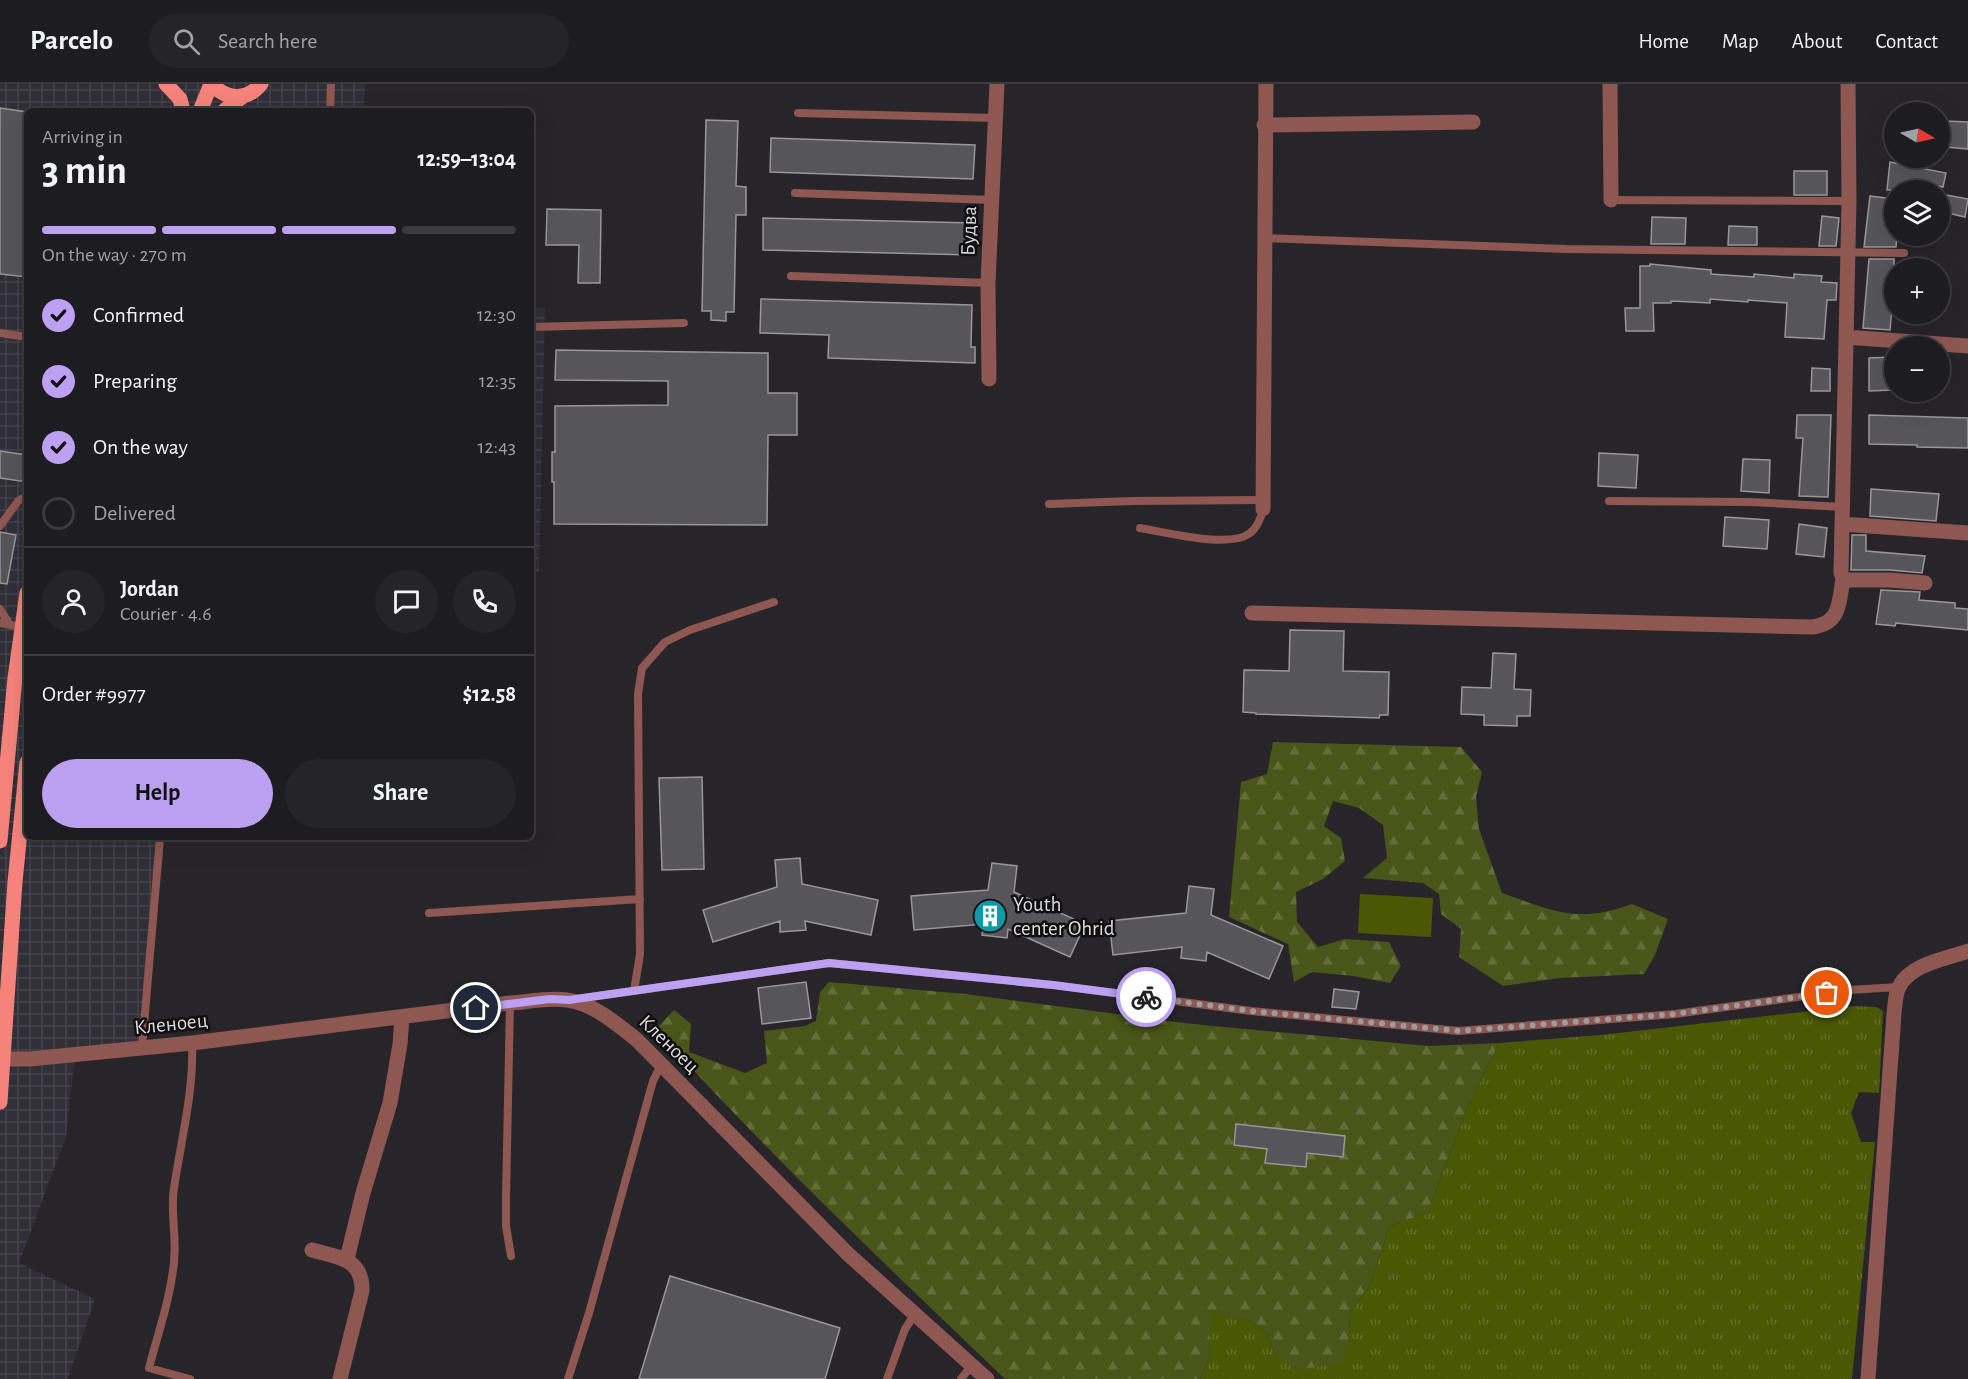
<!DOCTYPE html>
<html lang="en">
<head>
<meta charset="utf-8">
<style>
  body { margin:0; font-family:"Alegreya Sans",sans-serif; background:#252529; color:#f1f3f6; height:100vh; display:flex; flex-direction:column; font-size:22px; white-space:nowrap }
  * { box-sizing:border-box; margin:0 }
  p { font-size:20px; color:#a0a1a5 }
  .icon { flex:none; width:33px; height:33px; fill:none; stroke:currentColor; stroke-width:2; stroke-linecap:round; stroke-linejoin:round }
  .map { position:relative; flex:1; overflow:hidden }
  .details { position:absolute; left:24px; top:24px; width:510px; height:732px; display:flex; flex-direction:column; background:#1d1c20; border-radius:9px; box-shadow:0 6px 24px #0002,0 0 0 2px #3b3a3e }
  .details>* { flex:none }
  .needle { width:39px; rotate:99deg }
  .buttons { position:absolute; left:1884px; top:18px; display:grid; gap:12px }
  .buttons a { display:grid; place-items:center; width:66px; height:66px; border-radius:50%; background:#1d1c20; box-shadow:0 6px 24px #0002,0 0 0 2px #3b3a3e; font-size:30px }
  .pin { position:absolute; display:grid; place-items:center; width:51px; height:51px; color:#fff; margin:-26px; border:3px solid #fff; border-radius:50%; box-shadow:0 2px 6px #0007 }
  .courier { position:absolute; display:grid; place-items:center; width:60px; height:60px; margin:-30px; border:4px solid #bca0f2; border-radius:50%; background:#fff; color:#222; box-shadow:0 2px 8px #0007 }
  .overview em { font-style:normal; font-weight:600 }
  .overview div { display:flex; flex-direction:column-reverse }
  .overview { display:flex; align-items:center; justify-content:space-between; height:102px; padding:0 18px }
  h1 { font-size:39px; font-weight:600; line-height:45px }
  .bar { display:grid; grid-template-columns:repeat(4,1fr); gap:9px 6px; align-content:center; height:72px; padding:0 18px }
  .bar i { height:8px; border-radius:4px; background:#3b3a3e }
  .bar .selected { background:#bca0f2 }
  .bar p { grid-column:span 4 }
  .line { display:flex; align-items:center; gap:15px; padding:0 18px; border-top:2px solid #3b3a3e }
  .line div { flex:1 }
  .round { display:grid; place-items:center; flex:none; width:63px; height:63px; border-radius:32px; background:#252529 }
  ol { padding:0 18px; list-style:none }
  li { display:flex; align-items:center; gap:18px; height:66px }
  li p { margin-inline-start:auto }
  li .icon { padding:6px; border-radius:50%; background:#bca0f2; color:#111; stroke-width:4 }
  li:last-child { color:#a0a1a5 }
  li i { width:33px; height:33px; border:3px solid #3b3a3e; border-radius:50% }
  .button { display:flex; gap:12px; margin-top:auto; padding:12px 18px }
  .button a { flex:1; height:69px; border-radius:36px; background:#bca0f2; color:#111; font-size:24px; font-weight:600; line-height:69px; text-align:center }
  .button a+a { background:#252529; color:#f1f3f6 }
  header { display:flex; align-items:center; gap:36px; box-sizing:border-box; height:84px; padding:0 30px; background:#1d1c20; border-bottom:2px solid #3b3a3e }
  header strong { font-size:28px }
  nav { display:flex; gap:33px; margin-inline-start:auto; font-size:21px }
  .search { width:420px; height:54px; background:#252529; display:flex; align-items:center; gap:15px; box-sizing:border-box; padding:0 21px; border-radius:33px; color:#a0a1a5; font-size:22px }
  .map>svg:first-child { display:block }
</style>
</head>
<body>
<header>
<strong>Parcelo</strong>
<div class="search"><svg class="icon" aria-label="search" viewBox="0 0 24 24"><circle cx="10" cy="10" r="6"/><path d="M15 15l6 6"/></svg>Search here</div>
<nav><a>Home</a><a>Map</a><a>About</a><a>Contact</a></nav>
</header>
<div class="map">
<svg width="1968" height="1295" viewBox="0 0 1968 1295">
  <defs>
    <pattern id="industrial-grid" width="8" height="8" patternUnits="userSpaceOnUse" patternTransform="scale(1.5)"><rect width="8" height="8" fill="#302e37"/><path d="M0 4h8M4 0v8" fill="none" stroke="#44424a"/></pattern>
    <pattern id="grass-tufts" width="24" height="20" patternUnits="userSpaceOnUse" patternTransform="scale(1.5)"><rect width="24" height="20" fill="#4a5705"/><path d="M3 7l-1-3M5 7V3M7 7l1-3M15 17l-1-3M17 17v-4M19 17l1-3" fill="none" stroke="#646f29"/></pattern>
    <pattern id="forest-firs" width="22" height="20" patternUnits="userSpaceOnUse" patternTransform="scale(1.5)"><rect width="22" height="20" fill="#495519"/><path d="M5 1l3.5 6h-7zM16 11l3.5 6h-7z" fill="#636d3a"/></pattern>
  </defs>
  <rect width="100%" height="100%" fill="#27252a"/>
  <path fill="url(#industrial-grid)" d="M0,0H365L364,27H27V753H165L142,964L75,971L66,1052L19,1179L95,1215L68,1295H0Z
    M531,223L545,224L539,488H531Z"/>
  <path fill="url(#grass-tufts)" d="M1854,922L1876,923L1883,927L1879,1009L1859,1008L1851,1029L1861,1058H1875L1852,1295H1200L1209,1274L1210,1227L1250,1237L1266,1248L1276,1271L1349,1251L1350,1229L1370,1200L1384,1160L1388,1143L1428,1128L1467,1024L1499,959L1601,951Z"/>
  <path fill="url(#forest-firs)" d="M1273,658L1461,663L1482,688L1476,713L1479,745L1502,809C1553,827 1578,840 1632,820L1668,835L1655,871L1644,890L1560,894L1503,902L1459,873L1461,845L1441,830L1439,810L1423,799L1363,794L1387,774L1383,741L1359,724L1333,717L1324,742L1341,754L1345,777L1323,795L1296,808L1297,838L1318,863L1345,855L1389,858L1401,882L1390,899L1353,892L1312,888L1294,898L1288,860L1229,833L1241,698L1267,690Z
    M829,898L965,910L1192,940L1429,962L1499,959L1467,1024L1428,1128L1388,1143L1384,1160L1370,1200L1350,1229L1349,1251L1343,1279L1296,1286L1276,1271L1266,1248L1250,1237L1211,1228L1209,1274L1200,1295H1005C886,1181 766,1068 656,945L674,926L691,940L689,968L745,989L767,979L764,947L805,942L816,937L820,908Z"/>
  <path fill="#4a5705" d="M1360,810L1433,814L1431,853L1358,849Z"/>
  <path fill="#56555a" stroke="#98969b" stroke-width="1.5" d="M0,24L27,28V193L0,190Z
    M706,36L738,37L736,102L746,103V131H736L734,228H726V237L711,236V227H702Z
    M1946,37L1968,38V65L1945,63Z
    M771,54L975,61L973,95L770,88Z
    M1890,78L1946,89L1943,103L1914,97L1913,106H1887Z
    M1794,87H1827V111H1794Z
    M1946,111L1968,115L1965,133L1943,128Z
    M1870,112L1894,115V152H1897L1896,163H1864Z
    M547,125L601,126L600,199H578L579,161H546Z
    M1822,132L1839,134L1836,162H1819Z
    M1652,133L1686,134L1685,160H1651Z
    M763,134L974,139L973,171L763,166Z
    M1729,142L1757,143V161H1728Z
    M1869,175H1894V212H1893L1890,246L1863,244Z
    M1650,180L1711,186V190L1754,193V190L1794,194V190L1822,192L1821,198L1837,199L1836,216H1827L1824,255L1785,253L1787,219L1748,216V218L1710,215V219L1671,217V219H1653L1654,247H1626L1625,224H1640V182H1650Z
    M761,215L972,221L971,263H975V279L828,274L829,251L760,249Z
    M556,266L768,269V309H797V351H768L767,441L554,440V398H552V368H555V322L668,321V297L555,296Z
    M1893,273V306L1869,307V274Z
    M1812,284L1830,285V307H1811Z
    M1797,331H1831L1828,413L1799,412L1803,354H1796Z
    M1869,331L1968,334V364L1917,363V361L1869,360Z
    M0,367L27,371V398L0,394Z
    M1599,369L1638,371L1636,404L1598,402Z
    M1743,375L1770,376L1769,409L1741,407Z
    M1871,405L1939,410L1936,437L1870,432Z
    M1725,433L1769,436L1767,465L1723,462Z
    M1799,440L1827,444L1824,473L1796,470Z
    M0,448L16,451L7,500L0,499Z
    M1852,451H1866V467L1925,472L1922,489L1890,486H1851Z
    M1881,506L1920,508L1919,516L1955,519V524L1968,525V546L1915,541L1896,539L1895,542L1876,540Z
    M1290,546L1344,547L1343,587L1389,588L1388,631H1380L1379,634L1256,630V629L1243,628L1244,586L1289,587Z
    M1493,569L1516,570L1514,605L1531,606L1530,632H1517V642L1484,641V631L1461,630L1462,603L1491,604Z
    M702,693L704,785L662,786L659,694Z
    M800,774L802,800L878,816L871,851L805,837L806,846L780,848V837L713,858L703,826L777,803L775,776Z
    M992,779L1017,782L1014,808L1085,840L1070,873L1008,845L1007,854L982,851L984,840L914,846L911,812L988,806Z
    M1189,802L1214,805L1211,831L1283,862L1269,895L1207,868L1206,877L1181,874L1182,863L1113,871L1109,837L1186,829Z
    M806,898L811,934L762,940L758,904Z
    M1334,905L1359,908L1356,925L1332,923Z
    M1236,1040L1345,1052L1343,1073L1307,1069L1306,1083L1265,1079L1267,1065L1234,1061Z
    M670,1192L840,1244L825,1295H639Z"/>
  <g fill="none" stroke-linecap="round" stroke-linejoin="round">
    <path stroke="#8e5752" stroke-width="8" d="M330,27L331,0
      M798,29L995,34
      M795,109L991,116
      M1611,116L1849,117
      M1264,154L1566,165L1904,169
      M791,192L988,199
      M531,243L684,239
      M0,249L27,253
      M1609,417L1750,418L1843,423
      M1049,420L1132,417L1263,416
      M0,442L18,417L27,412
      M1140,444C1165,448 1230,465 1250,449C1258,443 1261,434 1263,425
      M0,525L10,541
      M0,539L22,543
      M429,829L640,815
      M634,907L829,879L1053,901L1251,927L1459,947L1675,930L1849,906L1898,903
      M576,915L634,907L640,870L638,610L642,584L665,558L690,546L774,518
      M510,919L506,1113V1142L511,1172
      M142,964L160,753
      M190,1295L149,1284C158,1249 171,1213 174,1177C177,1152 170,1129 174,1104C181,1056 194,1008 192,959
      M568,1295L589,1229L653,997L661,981
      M887,1295L905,1245L915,1230
      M961,1295L972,1281"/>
    <path stroke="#8e5752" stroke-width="15" d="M1610,0L1611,116
      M1848,0L1849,117L1841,489L1843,494L1847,496H1890L1925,499
      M1264,41L1473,38
      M1846,253L1968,262
      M989,295L988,199L997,0
      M1263,425L1266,0
      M1842,440L1968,449
      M1252,529L1812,543C1841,540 1839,518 1843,494
      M0,975H30L192,959L510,919C528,918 548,913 567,916C593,919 617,940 637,956L848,1170L987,1295
      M312,1166C337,1173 363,1174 362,1207L340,1295
      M347,1175L363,1109L390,1019L400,960L402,933
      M1868,1295L1894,930C1895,922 1895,910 1899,903C1910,880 1946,875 1968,867"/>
    <path stroke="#f5837b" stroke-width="15" d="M166,0L180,15L183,27
      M212,0C226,16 247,17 261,0
      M200,27L211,0
      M224,27L243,12
      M0,757L15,594L27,509
      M0,1018L15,798L27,678"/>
  </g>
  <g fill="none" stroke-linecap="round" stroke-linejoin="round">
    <path stroke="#9c9b9e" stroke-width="6" stroke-dasharray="0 10.8" d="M1146,913L1251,927L1459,947L1675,930L1827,909"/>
    <path stroke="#bca0f2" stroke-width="8" d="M476,924L550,915L569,916L829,879L1053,901L1146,913"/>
  </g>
  <defs>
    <g id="building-disc" transform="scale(1.725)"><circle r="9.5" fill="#0f9aa8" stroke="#0f0f11"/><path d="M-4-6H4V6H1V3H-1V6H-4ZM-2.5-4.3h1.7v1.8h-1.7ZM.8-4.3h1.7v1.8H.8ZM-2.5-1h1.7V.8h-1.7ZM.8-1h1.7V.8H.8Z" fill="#fff"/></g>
  </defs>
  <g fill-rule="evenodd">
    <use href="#building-disc" x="990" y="832"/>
  </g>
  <g text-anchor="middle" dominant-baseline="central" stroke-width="5" stroke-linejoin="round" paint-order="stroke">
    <g font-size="21" fill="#dbdadd" stroke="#0f0f11">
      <text transform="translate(969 147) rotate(-88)">Будва</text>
      <text transform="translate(171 940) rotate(-6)">Кленоец</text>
      <text transform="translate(669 960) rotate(44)">Кленоец</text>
    </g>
    <g font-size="21" fill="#dbdadd" stroke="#0f0f11" text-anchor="start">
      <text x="1013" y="820">Youth<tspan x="1013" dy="24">center Ohrid</tspan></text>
    </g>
  </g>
</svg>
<div class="buttons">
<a><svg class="needle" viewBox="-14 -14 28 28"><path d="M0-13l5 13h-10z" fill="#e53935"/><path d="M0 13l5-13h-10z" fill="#a0a1a5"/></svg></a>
<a><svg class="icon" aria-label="layers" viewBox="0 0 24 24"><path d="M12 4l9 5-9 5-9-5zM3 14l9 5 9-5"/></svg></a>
<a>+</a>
<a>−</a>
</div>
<div class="pin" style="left:1827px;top:909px;background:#ea580c"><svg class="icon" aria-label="bag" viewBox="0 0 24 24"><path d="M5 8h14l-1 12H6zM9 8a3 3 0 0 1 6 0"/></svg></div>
<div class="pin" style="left:476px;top:924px;background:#1f2937"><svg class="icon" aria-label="home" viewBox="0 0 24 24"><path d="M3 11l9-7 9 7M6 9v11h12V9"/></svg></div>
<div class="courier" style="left:1146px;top:913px"><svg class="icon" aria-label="bike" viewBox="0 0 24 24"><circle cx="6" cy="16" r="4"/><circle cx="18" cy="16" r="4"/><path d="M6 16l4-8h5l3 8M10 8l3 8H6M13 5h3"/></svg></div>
<section class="details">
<div class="overview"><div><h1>3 min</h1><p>Arriving in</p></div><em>12:59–13:04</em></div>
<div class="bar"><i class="selected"></i><i class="selected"></i><i class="selected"></i><i></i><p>On the way · 270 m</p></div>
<ol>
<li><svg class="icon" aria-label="check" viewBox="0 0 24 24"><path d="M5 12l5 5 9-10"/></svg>Confirmed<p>12:30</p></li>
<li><svg class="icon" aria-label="check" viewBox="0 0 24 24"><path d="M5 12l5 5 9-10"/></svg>Preparing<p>12:35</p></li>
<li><svg class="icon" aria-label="check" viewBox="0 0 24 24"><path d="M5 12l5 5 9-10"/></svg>On the way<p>12:43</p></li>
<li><i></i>Delivered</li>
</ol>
<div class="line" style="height:108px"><a class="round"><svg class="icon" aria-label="person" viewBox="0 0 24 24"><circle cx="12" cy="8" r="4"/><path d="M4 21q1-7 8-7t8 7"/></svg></a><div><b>Jordan</b><p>Courier · 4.6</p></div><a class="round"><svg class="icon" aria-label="chat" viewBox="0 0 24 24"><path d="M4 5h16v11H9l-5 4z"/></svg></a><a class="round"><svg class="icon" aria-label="phone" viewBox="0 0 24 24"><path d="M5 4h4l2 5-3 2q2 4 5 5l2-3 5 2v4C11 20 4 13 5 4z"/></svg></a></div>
<div class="line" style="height:78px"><div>Order #9977</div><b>$12.58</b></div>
<div class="button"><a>Help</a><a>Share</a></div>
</section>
</div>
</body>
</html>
